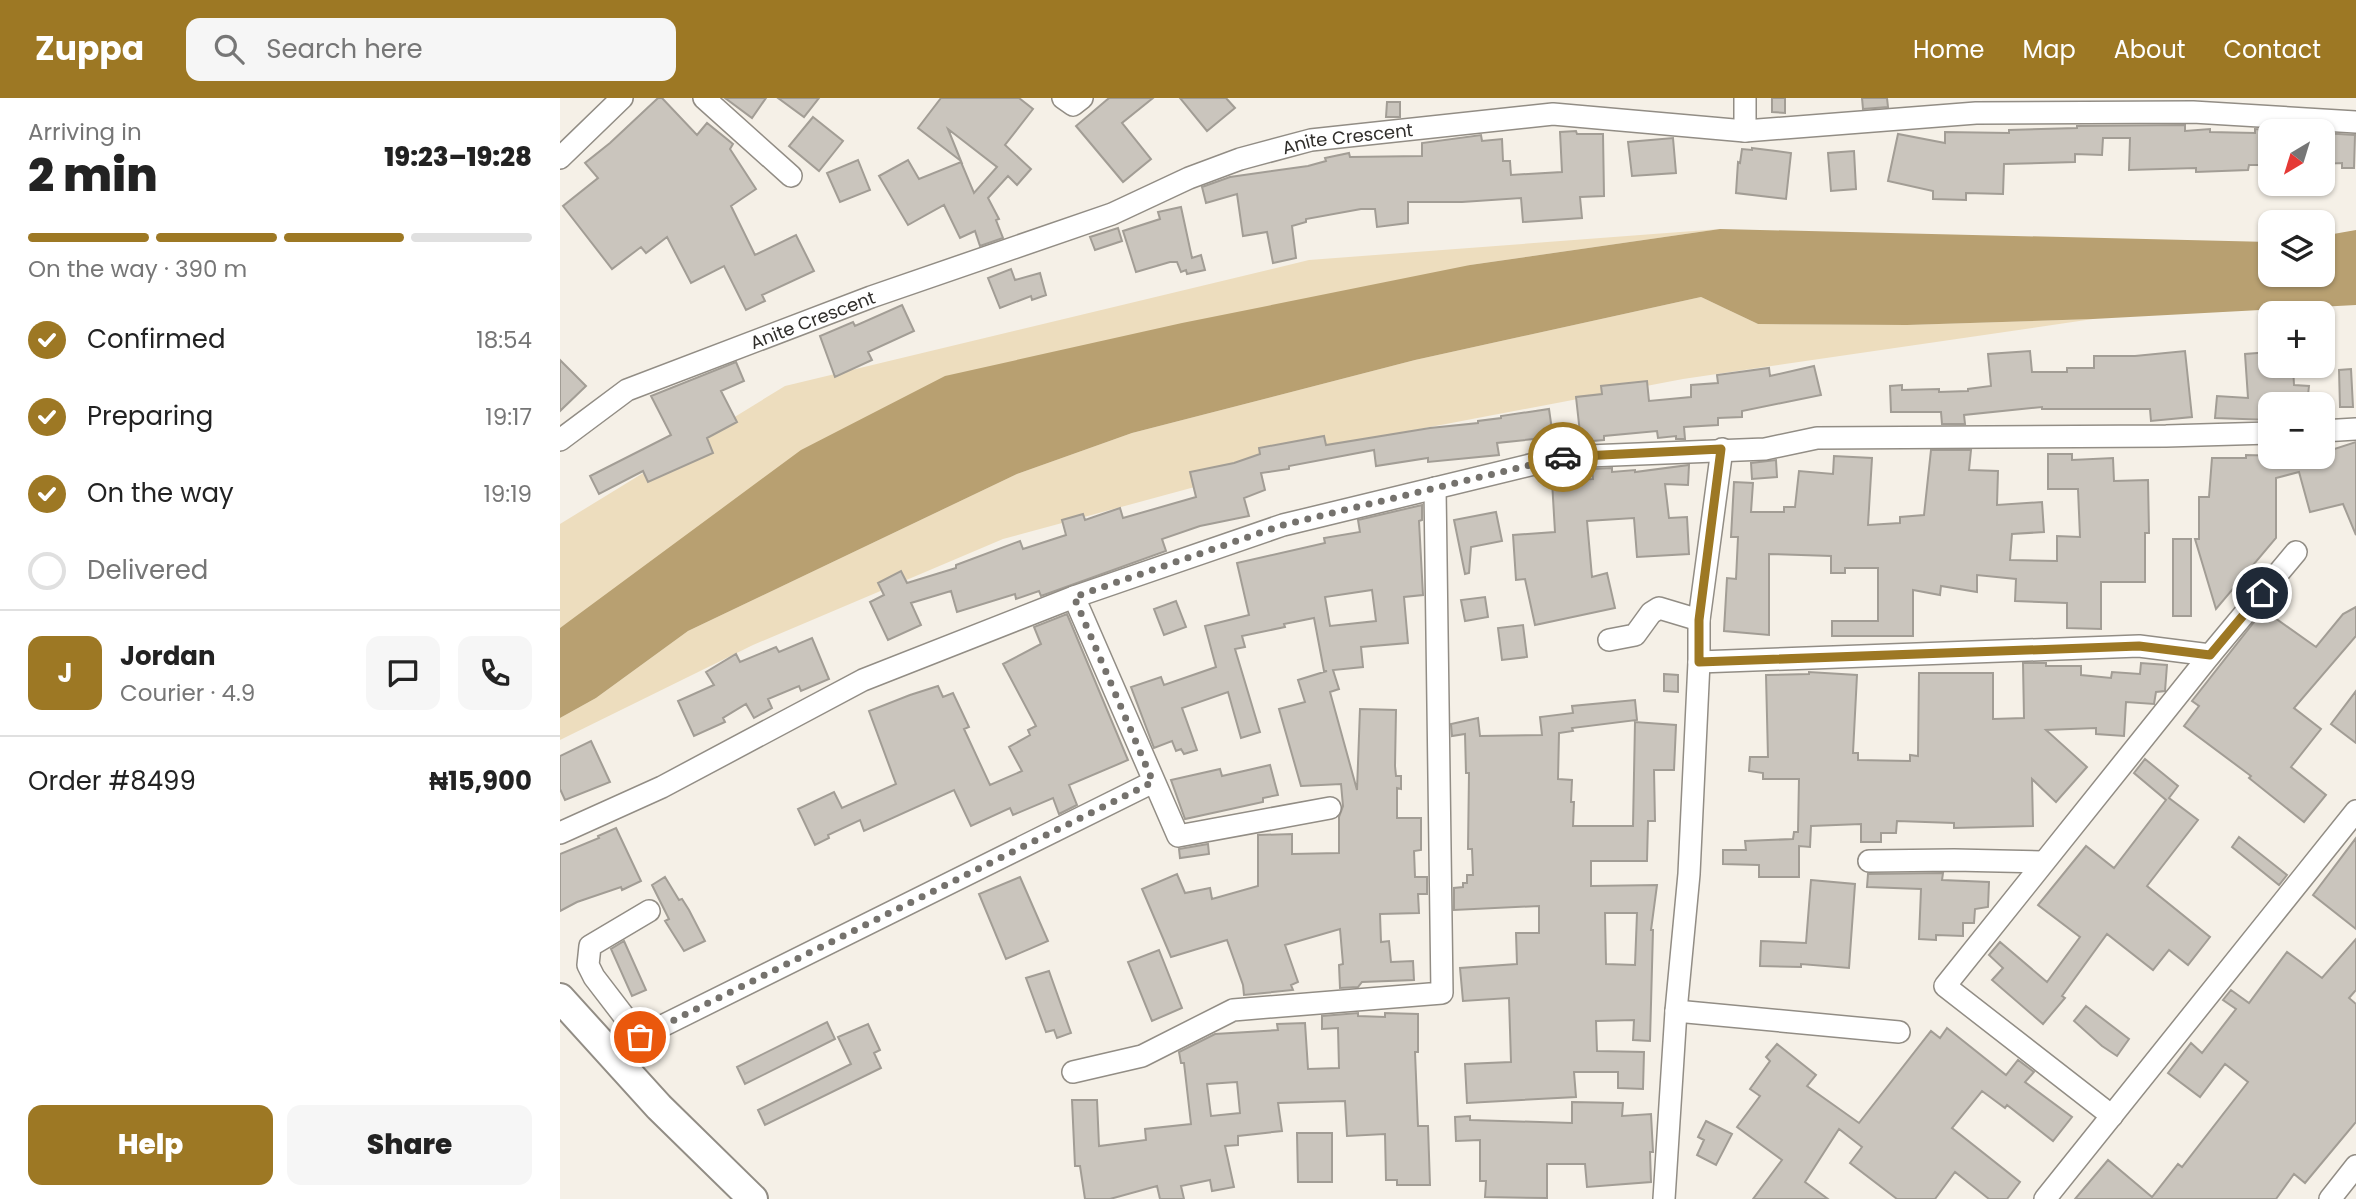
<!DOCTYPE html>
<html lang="en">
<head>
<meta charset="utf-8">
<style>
  body { margin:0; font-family:Poppins,sans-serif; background:#f6f6f6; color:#222; height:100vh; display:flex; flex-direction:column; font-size:26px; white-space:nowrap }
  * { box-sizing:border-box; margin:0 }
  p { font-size:23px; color:#767676 }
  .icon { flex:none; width:38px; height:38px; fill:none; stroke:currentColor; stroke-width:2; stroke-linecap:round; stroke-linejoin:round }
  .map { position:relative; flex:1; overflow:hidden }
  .details { display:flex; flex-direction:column; background:#fff; width:560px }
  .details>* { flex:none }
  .needle { width:46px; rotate:218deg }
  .fabs { position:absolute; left:1698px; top:21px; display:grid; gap:14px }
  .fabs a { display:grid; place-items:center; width:77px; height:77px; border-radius:14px; background:#fff; box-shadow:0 2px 5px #0004; font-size:35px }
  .pin { position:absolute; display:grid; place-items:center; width:60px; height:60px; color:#fff; margin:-30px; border:4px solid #fff; border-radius:50%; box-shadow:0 2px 7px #0007 }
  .courier { position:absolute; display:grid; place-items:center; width:70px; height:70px; margin:-35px; border:5px solid #9d7824; border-radius:50%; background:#fff; color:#222; box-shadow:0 2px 9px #0007 }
  .headline em { font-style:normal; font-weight:800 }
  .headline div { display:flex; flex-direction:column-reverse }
  .headline { display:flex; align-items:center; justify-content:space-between; height:119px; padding:0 28px }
  h1 { font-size:46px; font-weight:800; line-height:52px }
  .bar { display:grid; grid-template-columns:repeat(4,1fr); gap:10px 7px; align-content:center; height:84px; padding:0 28px }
  .bar i { height:9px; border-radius:5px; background:#e0e0e0 }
  .bar .active { background:#9d7824 }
  .bar p { grid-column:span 4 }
  .line { display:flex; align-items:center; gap:18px; padding:0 28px; border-top:2px solid #e0e0e0 }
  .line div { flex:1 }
  .round { display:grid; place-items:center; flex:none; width:74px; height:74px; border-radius:14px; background:#f6f6f6 }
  ol { padding:0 28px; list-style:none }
  li { display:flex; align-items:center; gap:21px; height:77px }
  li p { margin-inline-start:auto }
  li .icon { padding:7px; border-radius:50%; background:#9d7824; color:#fff; stroke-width:4 }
  li:last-child { color:#767676 }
  li i { width:38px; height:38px; border:4px solid #e0e0e0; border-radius:50% }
  .action { display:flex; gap:14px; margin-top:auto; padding:14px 28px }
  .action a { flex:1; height:80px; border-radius:14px; background:#9d7824; color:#fff; font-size:28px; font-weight:800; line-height:80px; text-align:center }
  .action a+a { background:#f6f6f6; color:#222 }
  header { display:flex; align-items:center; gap:42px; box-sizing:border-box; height:98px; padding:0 35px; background:#9d7824; color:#fff }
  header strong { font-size:33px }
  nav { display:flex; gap:38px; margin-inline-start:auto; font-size:24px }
  .search { width:490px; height:63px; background:#f6f6f6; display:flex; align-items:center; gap:18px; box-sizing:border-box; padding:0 24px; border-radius:14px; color:#767676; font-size:26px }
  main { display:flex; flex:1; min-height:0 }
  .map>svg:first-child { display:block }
</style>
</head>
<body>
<header>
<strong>Zuppa</strong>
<div class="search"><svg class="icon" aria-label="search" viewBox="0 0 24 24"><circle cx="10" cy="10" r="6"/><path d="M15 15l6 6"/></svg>Search here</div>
<nav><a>Home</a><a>Map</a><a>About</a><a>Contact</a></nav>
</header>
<main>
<section class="details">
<div class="headline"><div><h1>2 min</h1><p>Arriving in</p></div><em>19:23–19:28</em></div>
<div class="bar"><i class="active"></i><i class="active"></i><i class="active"></i><i></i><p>On the way · 390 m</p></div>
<ol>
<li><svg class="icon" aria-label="check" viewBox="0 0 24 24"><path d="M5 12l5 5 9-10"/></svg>Confirmed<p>18:54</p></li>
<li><svg class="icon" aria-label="check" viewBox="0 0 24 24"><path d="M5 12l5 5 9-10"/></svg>Preparing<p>19:17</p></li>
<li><svg class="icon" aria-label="check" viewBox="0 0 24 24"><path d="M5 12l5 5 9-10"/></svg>On the way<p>19:19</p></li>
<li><i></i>Delivered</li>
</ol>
<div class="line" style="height:126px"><b class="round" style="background:#9d7824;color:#fff">J</b><div><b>Jordan</b><p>Courier · 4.9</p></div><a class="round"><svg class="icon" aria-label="chat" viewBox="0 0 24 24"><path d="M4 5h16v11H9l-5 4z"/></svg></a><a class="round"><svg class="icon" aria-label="phone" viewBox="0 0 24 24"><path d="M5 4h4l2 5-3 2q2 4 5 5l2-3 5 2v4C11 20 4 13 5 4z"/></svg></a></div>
<div class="line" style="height:91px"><div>Order #8499</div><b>₦15,900</b></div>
<div class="action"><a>Help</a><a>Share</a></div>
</section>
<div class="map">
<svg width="1796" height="1101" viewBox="0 0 1796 1101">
  <rect width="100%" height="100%" fill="#f5f0e7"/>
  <path fill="#edddbe" d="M1160,131L910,167L20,517L0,530V426L225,288L749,162Z
    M1141,199L1198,226L1347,227L1533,221L1123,281L823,338L443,441L193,547L0,642V620L36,600L128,533L457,376L572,335L855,262Z"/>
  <path fill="#b8a071" d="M1160,131L1710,144V177H1762V138L1796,132V207L1533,221L1347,227L1198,226L1141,199L855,262L572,335L457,376L128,533L36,600L0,620V530L241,352L385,278L622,225L910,167Z"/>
  <path fill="#cac5bd" stroke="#a29d95" stroke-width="2" fill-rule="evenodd" d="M98,0H102L137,37L147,25L173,46L170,51L196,91L171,108L195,157L236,137L254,173L202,197L205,203L186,212L164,168L131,185L107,139L86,155L81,149L52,171L3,108L38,80L25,65L50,45Z
    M165,0H206L192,20Z
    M218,0H259L244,19Z
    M381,0H459L473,11L445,47L471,71L457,87L448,78L428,100L439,121L436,122L443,140L420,148L415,133L400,140L384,107L348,127L319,78L348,62L359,81L401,64L414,95L437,69L388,31L401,63L358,30Z
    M549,0H593L562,25L591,61L563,84L516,28Z
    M620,0H666L675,10L647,33Z
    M1212,0H1225V15L1212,14Z
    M1302,0H1327L1328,9L1303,11Z
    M827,4H840V19H826Z
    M253,19L283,43L259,73L229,48Z
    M1625,27V33L1650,31V34L1695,35V31L1710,32V67H1689L1688,72L1636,74V70L1569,72L1570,40H1543L1542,57L1515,56V64L1444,66L1443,96L1406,95V102L1373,101V93L1328,83L1338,36L1385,45V34L1449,35V32L1517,30V28Z
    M1016,33L1017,36H1043L1044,98L1020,99L1022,120L963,124L961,100L902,104H848V125L817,129L815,111H801L746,121V124L732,128L736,160L713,165L707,134L683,138L677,96L646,105L642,89L670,79L748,68L766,63L765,60L789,55L790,59L862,58V45L921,37L922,43L942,41L943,63H950L951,77L1002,74L1000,34Z
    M1762,35L1795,37L1794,70H1782V65L1762,66Z
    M1113,40L1116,75L1072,78L1068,44Z
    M1192,50L1231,55L1226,101L1176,95L1178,64L1180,65L1182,51L1192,52Z
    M1294,53L1296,91L1271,93L1268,55Z
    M298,62L310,92L280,104L267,75Z
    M621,109L632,160L641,157L645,172L627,176L626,172L621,174L617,164H610L576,174L563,133L600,121L598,114Z
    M558,130L562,143L535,152L530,139Z
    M451,171L455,182L480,175L486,197L472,202L471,198L440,210L428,180Z
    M342,207L354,233L308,254L312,262L275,279L260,238L293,224L295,228Z
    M1470,253L1472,274H1507V270H1534V258H1575L1625,253L1632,319L1591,323L1590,311H1482V309L1404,317L1405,326H1382L1381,314H1331L1330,288L1342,287V292L1379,291V294L1408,293V291L1431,288L1428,256Z
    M1710,254V268H1733L1734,287L1749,288L1747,306H1710V322L1655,320L1657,298L1688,300L1685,256Z
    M0,262L26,288L0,313Z
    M176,264L184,283L161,293L177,324L147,340L153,355L88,384L83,373L39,396L30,378L111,337L91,298Z
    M1254,268L1261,297L1182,313V319L1158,320V327L1124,329L1125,341H1116V338L1098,340L1097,333L1044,338V342L1021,344L1016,299L1042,296L1041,288L1087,283L1089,303L1131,299V287L1158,285L1157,277L1209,270L1210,278Z
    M1791,271L1793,309H1780L1779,272Z
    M989,311L993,339L937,345L939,357L868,364V360L816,368L814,352L729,368V371L701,375L705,392L684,400L689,418L640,428L602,441L606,453L481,498L479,493L456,501L455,496L397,514L391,493L351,505L361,527L328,542L310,504L324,497L318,485L341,473L347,485L396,470V467L460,443L463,451L506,437L502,422L523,416L525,422L560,410L563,420L636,399L630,374L674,365L700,356L699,350L764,338L766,347L870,330L918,325V323L941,320V318Z
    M1796,344V437L1783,406L1750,414L1739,374L1716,380V440L1656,511L1635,441H1639V399H1649L1652,360H1686V357L1762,359V355Z
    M1371,352H1411L1409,372L1438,373L1437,407L1482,404L1484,434L1452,436L1450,462L1497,463V438L1520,439L1518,391H1488V356H1512V362L1553,360L1554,383L1588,382L1589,435H1585V484H1541V531L1507,530V505L1455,503L1456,481L1417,477V494L1381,488L1380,497L1353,492V538H1272V523H1318V470H1285V475H1271V458L1209,456V537L1164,533L1167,480L1176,481L1178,439H1171L1174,384L1193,385L1191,414H1224V409H1235L1239,373L1273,376L1274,358L1312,360L1308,427L1340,425V419L1364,417Z
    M1216,362L1217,379L1192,381L1191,365Z
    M1129,367L1128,387L1105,386L1109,420L1127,419L1129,456L1077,459L1074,420L1027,423L1032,479L1047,475L1055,510L975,527L965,481L956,482L953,437L995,434L992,383L1033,381L1032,371L1052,370V374L1075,372V374Z
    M862,407V422L859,423L863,497L844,499L848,545L801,549L803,569L773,572L779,591L770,594L797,692L800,611L836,612L835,668L836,678H841V691L837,690V720H861V752L854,753L855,779H867V796H858L859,815L820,816L821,844L829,843L831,864L853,863L854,882L802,884L798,889L780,890L779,867L783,866L780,831L725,847L738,884L731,887L733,892L684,897L683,887L667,842L611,859L582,791L617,776L625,795L650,790L652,801L698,788V737L732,736V756L779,755V719L783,708L781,686L741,688L719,611L745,604L738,582L767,573H764L754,520L724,526L725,529L682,538L685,549L675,551L700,634L681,640L668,594L622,610L637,652L624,656L621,651L616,653L612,643L594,650L571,589L601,579L604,587L656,569L645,528L689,517L677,465L765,445L764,440L800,434L798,422ZM812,492L816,523L770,528L765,499Z
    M936,414L942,443L911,449L909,475L905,476L894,422Z
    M1613,441H1631V518H1613Z
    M925,499L928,519L905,523L901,502Z
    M616,503L626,529L604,537L594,511Z
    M1796,509V538L1734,610L1761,631L1731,669L1766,697L1744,724L1689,680L1691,678L1624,628L1639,608L1632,603L1698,519L1703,523L1708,515L1756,549L1783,516Z
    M507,516L568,662L509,687L517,707L499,716L493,700L453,717L450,710L411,728L394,692L304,733L300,722L268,737L269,740L255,747L238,711L274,694L282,710L336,686L309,613L350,597L378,588L383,599L393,595L409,629L404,631L430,687L462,673L449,649L470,637L468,632L476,628L443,566L481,546L474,529Z
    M963,527L967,559L942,562L938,530Z
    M252,540L269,581L241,593L239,588L208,601L212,610L194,620L186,606L163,620L165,624L134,638L118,603L154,587L146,574L176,556L180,564L216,549L219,554Z
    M1463,565H1486V568H1521V577L1551,580L1552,574L1580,576L1581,565L1607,567L1605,593L1596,594L1594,606L1566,604L1564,638L1536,636V630L1486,632L1527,669L1496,704L1472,681L1473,728L1394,730V725L1337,723L1336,735H1321V744H1301V726L1251,728L1250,749L1239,748V779H1199V767L1163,766V752H1186L1185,743L1233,741L1234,734H1238L1239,681H1203V675L1189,673L1190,659H1208L1206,577L1249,576V574L1297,577L1293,655H1298V662L1350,663V657L1358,658L1359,575H1433V621L1464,620Z
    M1104,576L1118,577V594L1104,593Z
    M1796,593V645L1771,626Z
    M1075,602L1077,622L1012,630L1013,633L999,635L998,681L1012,682L1011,704H1014L1013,728H1073L1075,624L1116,627L1114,672H1094L1095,723H1088L1087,763H1031V788L1097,787L1091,832H1093L1090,943L1073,942L1074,922L1036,923L1037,953L1084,954L1083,991L1058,990V974H1014L1016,999L907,1005L905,966L951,964L949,900L903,903L900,870L957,866L956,835H979V808L894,812V790L903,789V785H907V777H913L912,751H908L909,675H906L905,636L892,638L891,626L918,620L920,638L982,637L980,619L1013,615L1012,608ZM1045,815H1077L1075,867L1046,866Z
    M31,643L50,684L5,702L0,691V658Z
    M1585,661L1618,688L1609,700L1638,722L1587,788L1650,839L1628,867L1609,852L1593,872L1547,836L1502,898L1505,900L1483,926L1432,882L1443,870L1429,857L1440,844L1487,884L1520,839L1478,807L1526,748L1554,770L1606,702L1574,675Z
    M710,667L718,697L703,700V704L625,721L611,682L660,671L662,678Z
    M56,730L81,783L62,792L61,789L17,804L0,813V756L39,740L38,738Z
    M1679,739L1727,777L1719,787L1672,749Z
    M1796,740V831L1753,797Z
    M648,746L649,756L620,760L619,751Z
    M1383,775L1382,782L1429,784L1428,809L1415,811L1414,825H1403V838L1376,837V842L1359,841L1361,791L1307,789L1308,776Z
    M105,779L119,802L122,801L129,812L145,843L124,853L105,823L109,821L92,787Z
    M460,779L488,843L446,861L419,796Z
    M1251,782L1295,786L1289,870L1241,866V869L1200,868L1201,843L1246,845Z
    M1796,841V892L1789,900L1796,906V1024L1745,1085L1734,1076L1716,1101H1515L1548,1062L1592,1099L1618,1066L1622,1069L1688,984L1665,966L1640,999L1608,975L1631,945L1642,955L1676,911L1663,902L1671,892L1689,905L1727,854L1762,880Z
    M64,843L86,892L72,898L51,851Z
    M599,852L622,910L592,923L568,864Z
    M489,873L511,935L497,940L494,932L486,934L466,880Z
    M1526,908L1569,941L1557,958L1542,948L1514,923Z
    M798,915V918L825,919V915L858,916V954H855L858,1028H868L870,1087H837V1082H826L825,1036L787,1038L785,1003L718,1005L722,1033L678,1038V1047L665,1048L674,1089L652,1093L650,1082L621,1088L624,1101H600L597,1088L550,1101H525L520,1068H515L512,1002H537L539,1048L586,1042L585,1031L631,1026L624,965H621L619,954L655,936L718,932L717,926L745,925L748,971L779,970L778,930L762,931V918ZM677,984L680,1015L651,1018L647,986Z
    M267,924L275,941L185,986L177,969Z
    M308,926L320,952L314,955L321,970L205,1027L198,1012L291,966L278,939Z
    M1387,930L1446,977L1458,962L1474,974L1465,984L1512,1019L1493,1043L1447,1007L1445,1010L1422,993L1392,1030L1460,1084L1447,1101H1429L1395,1074L1375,1101H1337L1290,1065L1302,1049L1279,1031L1245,1084L1268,1101H1193L1222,1062L1177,1029L1200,998L1190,991L1210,963L1206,959L1217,946L1256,977L1247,988L1299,1025L1371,933L1380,940Z
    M1012,1004L1063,1005L1062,1018L1091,1016L1093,1054H1090L1091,1084L1027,1089L1025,1066H987V1100L925,1099L926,1083H920V1042L896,1043L895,1019L910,1018V1022L1012,1025Z
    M1146,1023L1172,1036L1156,1067L1137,1057L1144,1042L1138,1039Z
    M737,1035H772V1084H738Z"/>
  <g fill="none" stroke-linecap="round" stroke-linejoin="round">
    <g stroke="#928d85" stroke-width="24">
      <g id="minor">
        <path d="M144,0L231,78"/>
        <path d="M503,0L513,7L522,0"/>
        <path d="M1185,33V0"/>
        <path d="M0,60L62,0"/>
        <path d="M1762,333L1796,331"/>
        <path id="s1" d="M0,342L67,292L311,199L552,116L629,80L680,61L751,42L993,16L1185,33L1416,15L1633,14L1796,24"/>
        <path d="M514,499L618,738L770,710"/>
        <path d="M1049,542L1075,537L1091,515L1099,510L1139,522"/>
        <path d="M1139,564L1579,548L1650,557"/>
        <path d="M0,735L102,689L303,582L514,499L723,427L1003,359L1205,351L1257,340L1606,338L1710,335"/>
        <path d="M1309,763L1394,762L1482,764"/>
        <path d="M1116,913L1339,934"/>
        <path d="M80,939L34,879L28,867L30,848L89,813"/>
        <path d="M55,960L80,939L593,684"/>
        <path d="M513,974L582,958L673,912L882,895L875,390"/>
        <path d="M1552,1018L1385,888L1650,557L1736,454"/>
        <path d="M1104,1101L1116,913L1129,776L1139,564V522L1162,351"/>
        <path d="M1485,1101L1796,713"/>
        <path d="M1770,1101L1796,1068"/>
      </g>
    </g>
    <g stroke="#928d85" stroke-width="32">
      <path id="major" d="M0,900L99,1009L193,1101"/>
    </g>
    <use href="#minor" stroke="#fff" stroke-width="21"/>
    <use href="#major" stroke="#fff" stroke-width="28"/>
  </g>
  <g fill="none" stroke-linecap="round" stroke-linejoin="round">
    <path stroke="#75726d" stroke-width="7" stroke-dasharray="0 12.6" d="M80,939L593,684L514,499L723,427L1003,359"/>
    <path stroke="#9d7824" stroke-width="9" d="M1003,359L1161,351L1139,522V564L1579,548L1650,557L1702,495"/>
  </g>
  <g text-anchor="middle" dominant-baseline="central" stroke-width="6" stroke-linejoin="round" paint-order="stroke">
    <g font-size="18" fill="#302e2b" stroke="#fffefc">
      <text stroke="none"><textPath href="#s1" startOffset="849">Anite Crescent</textPath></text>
      <text stroke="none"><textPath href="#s1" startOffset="282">Anite Crescent</textPath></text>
    </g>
  </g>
</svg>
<div class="fabs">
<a><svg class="needle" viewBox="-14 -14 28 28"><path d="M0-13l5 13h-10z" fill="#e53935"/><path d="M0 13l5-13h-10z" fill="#767676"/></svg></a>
<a><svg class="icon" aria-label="layers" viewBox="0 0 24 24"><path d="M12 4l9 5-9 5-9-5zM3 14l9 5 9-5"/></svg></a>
<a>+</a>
<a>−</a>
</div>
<div class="pin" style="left:80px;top:939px;background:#ea580c"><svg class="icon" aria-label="bag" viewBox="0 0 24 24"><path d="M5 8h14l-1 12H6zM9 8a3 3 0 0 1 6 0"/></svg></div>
<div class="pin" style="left:1702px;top:495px;background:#1f2937"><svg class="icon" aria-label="home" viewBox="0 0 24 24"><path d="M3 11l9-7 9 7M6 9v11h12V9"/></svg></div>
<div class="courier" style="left:1003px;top:359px"><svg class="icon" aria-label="car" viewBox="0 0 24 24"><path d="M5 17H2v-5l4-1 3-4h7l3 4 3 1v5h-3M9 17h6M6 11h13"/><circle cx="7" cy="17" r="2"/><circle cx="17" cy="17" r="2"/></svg></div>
</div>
</main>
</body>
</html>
